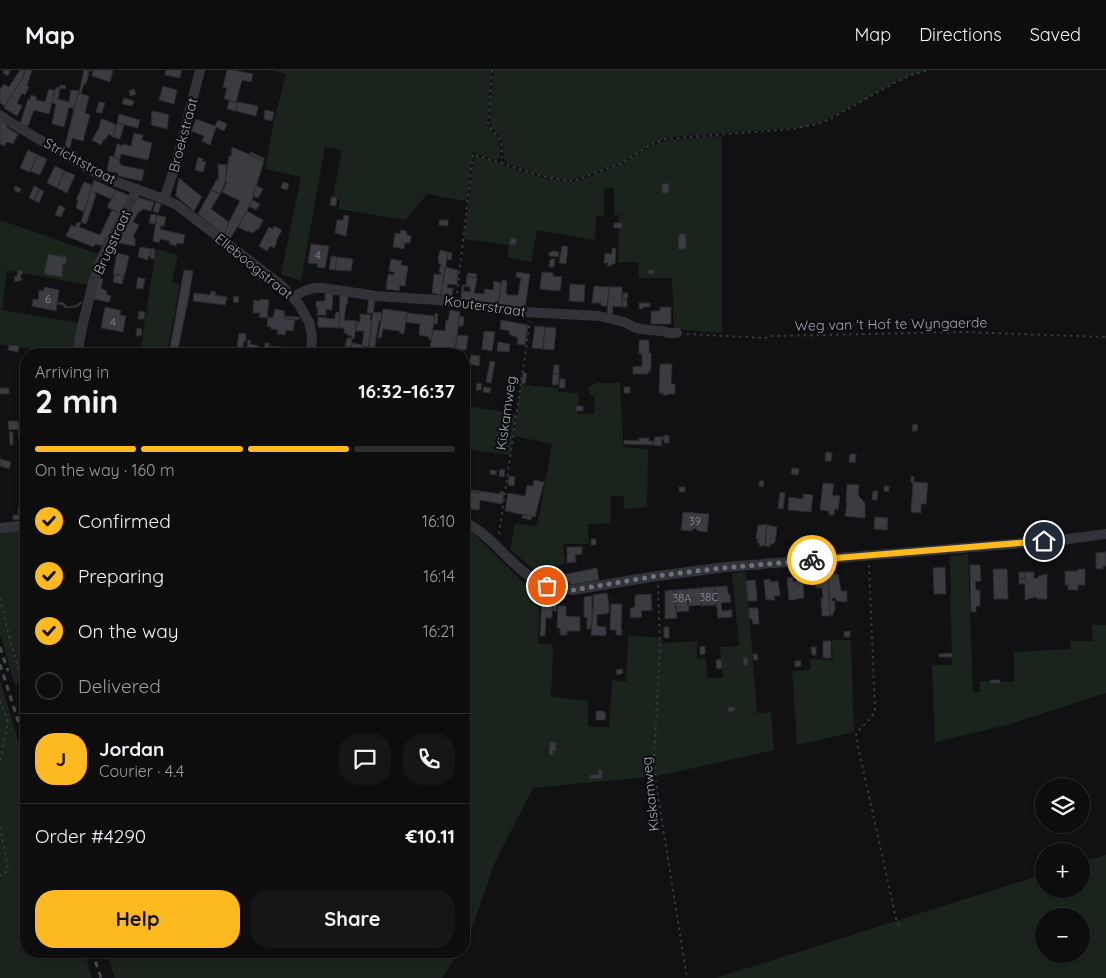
<!DOCTYPE html>
<html lang="en">
<head>
<meta charset="utf-8">
<style>
  body { margin:0; font-family:Quicksand,sans-serif; background:#161617; color:#f1f3f6; height:100vh; display:flex; flex-direction:column; font-size:19px; white-space:nowrap }
  * { box-sizing:border-box; margin:0 }
  p { font-size:16px; color:#9a9c9e }
  .icon { flex:none; width:28px; height:28px; fill:none; stroke:currentColor; stroke-width:2; stroke-linecap:round; stroke-linejoin:round }
  .map { position:relative; flex:1; overflow:hidden }
  .side { position:absolute; left:20px; top:278px; width:450px; height:610px; display:flex; flex-direction:column; background:#0d0d0e; border-radius:20px; box-shadow:0 1px 4px #0004,0 0 0 1px #2d2d2e }
  .side>* { flex:none }
  .fabs { position:absolute; left:1035px; top:708px; display:grid; gap:10px }
  .fabs a { display:grid; place-items:center; width:55px; height:55px; border-radius:50%; background:#0d0d0e; box-shadow:0 1px 4px #0004,0 0 0 1px #2d2d2e; font-size:25px }
  .pin { position:absolute; display:grid; place-items:center; width:42px; height:42px; color:#fff; margin:-21px; border:2px solid #fff; border-radius:50%; box-shadow:0 1px 5px #0007 }
  .courier { position:absolute; display:grid; place-items:center; width:50px; height:50px; margin:-25px; border:4px solid #fdb920; border-radius:50%; background:#fff; color:#222; box-shadow:0 1px 6px #0007 }
  .overview em { font-style:normal; font-weight:700 }
  .overview div { display:flex; flex-direction:column-reverse }
  .overview { display:flex; align-items:center; justify-content:space-between; height:85px; padding:0 15px }
  h1 { font-size:32px; font-weight:700; line-height:38px }
  .bar { display:grid; grid-template-columns:repeat(4,1fr); gap:8px 5px; align-content:center; height:60px; padding:0 15px }
  .bar i { height:6px; border-radius:4px; background:#2d2d2e }
  .bar .current { background:#fdb920 }
  .bar p { grid-column:span 4 }
  .line { display:flex; align-items:center; gap:12px; padding:0 15px; border-top:1px solid #2d2d2e }
  .line div { flex:1 }
  .round { display:grid; place-items:center; flex:none; width:52px; height:52px; border-radius:20px; background:#161617 }
  ol { padding:0 15px; list-style:none }
  li { display:flex; align-items:center; gap:15px; height:55px }
  li p { margin-inline-start:auto }
  li .icon { padding:5px; border-radius:50%; background:#fdb920; color:#111; stroke-width:4 }
  li:last-child { color:#9a9c9e }
  li i { width:28px; height:28px; border:2px solid #2d2d2e; border-radius:50% }
  .button { display:flex; gap:10px; margin-top:auto; padding:10px 15px }
  .button a { flex:1; height:58px; border-radius:20px; background:#fdb920; color:#111; font-size:20px; font-weight:700; line-height:58px; text-align:center }
  .button a+a { background:#161617; color:#f1f3f6 }
  header { display:flex; align-items:center; gap:30px; box-sizing:border-box; height:70px; padding:0 25px; background:#0d0d0e; border-bottom:1px solid #2d2d2e }
  header strong { font-size:24px }
  nav { display:flex; gap:28px; margin-inline-start:auto; font-size:18px }
  .map>svg:first-child { display:block }
</style>
</head>
<body>
<header>
<strong>Map</strong>
<nav><a>Map</a><a>Directions</a><a>Saved</a></nav>
</header>
<div class="map">
<svg width="1106" height="908" viewBox="0 0 1106 908">
  <rect width="100%" height="100%" fill="#111113"/>
  <path fill="#1b231d" fill-rule="evenodd" d="M270,0H491L487,55L499,69L500,88L495,90L473,82L472,83L467,131L441,127L428,123L405,150L338,139L340,130L333,127L342,80L325,77L301,211L281,204L301,107L265,99L274,50L286,4Z
    M494,0H926C882,13 848,45 804,57L673,67L659,70L621,93L577,109L568,110L547,107L508,94C500,86 506,78 501,68C499,64 493,60 491,56C487,47 493,11 494,0Z
    M722,66V263L674,259L672,208H639L638,192H618L619,145H614V117L604,119V146H596L595,170L537,160L531,192L507,187L509,175L464,169L474,88L477,86L547,109L573,112L586,108L624,93L653,75L667,70Z
    M0,150L101,185L88,215L7,200L2,240L79,253L74,284H61L0,274Z
    M156,179L178,185L172,212L180,214L167,284H140Z
    M597,313H620L623,377L648,379L647,437L624,439V426H611L610,453L588,454L589,474H563L565,493L553,497V511L537,503L510,479L515,454L537,456L552,374L514,366L521,315L558,318V322L579,323L578,343L594,344L595,327L589,324V317Z
    M464,335L516,344L510,385L464,379Z
    M26,459V638L19,614L15,615L0,564V462Z
    M469,459L522,511L540,522L538,573L553,575L551,627L588,631V657H609L612,610L626,612L628,565L662,568L663,573L697,571V589L706,588L707,608H723L720,577L739,576L732,503L746,502L757,643L771,642L774,680L658,706L533,718L496,790L468,869L464,875V550L467,549Z
    M968,484L973,622H980V611L1014,612V582L1070,579V571H1093L1092,555H1106V623L1007,655L935,672L932,595H952L950,486Z
    M832,570H851L854,662L797,675L792,601L810,600V589L833,590Z
    M0,610L26,697V881H84L92,908H0Z
    M1106,785V908H716L1044,804V819H1081V792ZM1044,846H1081V884H1044Z
    M106,881H459L442,908H115Z"/>
  <path fill="#3b3c41" stroke="#2b2b2f" fill-rule="evenodd" d="M4,0H10L8,6L3,3Z
    M20,0H25L23,7L5,36L0,33V19L4,14L9,17Z
    M25,0H32L27,16L29,17L25,25L22,23L17,33L22,36L17,46L4,38L23,7Z
    M84,0H91L90,2L88,1L87,2L89,3L86,14H84L81,23H79Z
    M93,0H109L113,1L110,12L92,6Z
    M166,0H182L180,8L165,5Z
    M227,0H233L253,4L251,12L242,10L236,32L224,29L227,18L223,17Z
    M60,15L66,16L65,19L60,18L58,29L69,32L71,20L79,21L74,39L69,37L64,57L52,54L56,34L52,33L56,17L59,18Z
    M163,16L177,20L174,34L159,30Z
    M49,19L55,21L49,44L34,40L28,56L20,54L28,29L30,30L31,25L37,27L36,30L45,32Z
    M134,19L136,24L130,26L129,21Z
    M78,23L89,26L85,43L90,45L83,71L72,68L70,78L65,76Z
    M124,28L134,31L132,36L122,34Z
    M229,31L238,33L236,41L227,39Z
    M99,32L105,33L102,43L96,42Z
    M238,32L258,36L256,46L236,41Z
    M265,40L274,42L272,51L264,49Z
    M154,41L169,45L167,59L151,55L152,48L151,46L152,42Z
    M119,44L140,50L138,58L117,53Z
    M101,49L106,50L116,55L113,67L109,64L105,70L104,69L101,75L92,70L99,58Z
    M196,49L215,56L218,50L227,54L224,61L216,57L210,75L202,71L204,66L191,61Z
    M0,51L7,55L6,57L18,64L13,74L8,72L7,73L6,72L5,76L1,74L0,75Z
    M117,53L124,55L120,69L113,67Z
    M134,63L143,65L142,70L152,73L148,90L121,84L120,89L114,87L117,74L123,76V74L131,76Z
    M232,77L264,91L252,130L247,141L230,169L224,165L229,152L240,131L222,122L227,112H225L229,86H231Z
    M28,80L38,85L30,102L20,98Z
    M251,82L264,88V91L249,84Z
    M38,85L47,89L40,105L30,101Z
    M110,86L120,89L119,93H121L120,95L144,100L142,111L118,106V103L107,101Z
    M198,87L203,89L202,91L206,92L203,102L195,100Z
    M218,94L227,95L225,113L220,124L211,120L217,109L218,110L219,100H218Z
    M55,96L65,101L57,118L47,113Z
    M65,101L75,105L67,123L57,118Z
    M179,108L202,127L194,141L175,125L177,123L176,122Z
    M94,110L116,120L111,129L95,122V125H96L92,137L86,154L81,152Z
    M84,112L92,115L84,142L76,138L78,130H76Z
    M283,112L289,114L287,120L281,118Z
    M662,114H669V123H662Z
    M15,116L21,119L19,123L14,120Z
    M34,116L40,119L34,130L29,128Z
    M256,116L263,119L258,128L253,126Z
    M39,119L44,121L39,133L34,130Z
    M116,120L130,126L121,144L107,137Z
    M211,120L220,124L211,139L229,152L224,165L198,144Z
    M137,127L154,132L151,141L142,139L141,142L139,141L133,152L139,155L133,167L135,168V176L119,173L121,161L122,162L124,158L122,157Z
    M331,127H337L336,136L330,135Z
    M252,130L260,134L256,140L249,136Z
    M156,132L161,134L158,143L153,141Z
    M59,135L65,138L61,147L55,145Z
    M112,140L121,144L108,169L106,168L103,176L95,174L94,177L66,166L71,155L76,157L77,152L81,153L79,157L100,165Z
    M247,141L263,150L258,160L256,159L254,163L248,161V162L238,157Z
    M151,144L157,145L156,154L149,153Z
    M157,145L166,147L164,156H161L160,159L185,165L183,174L177,173L176,176L169,174L170,171L160,169L159,173L153,171Z
    M344,145L349,146L346,166L335,163L337,150H343Z
    M439,150H448V156L439,155Z
    M614,153H622V158H614Z
    M274,156L282,160L276,171L277,172L274,178L270,176L267,181L259,176L269,157L273,159Z
    M401,160L406,161L407,165L411,166L410,173H405L404,179L393,177L395,163L400,164Z
    M679,164H686V179H678Z
    M511,168L517,169L515,175L509,174Z
    M311,174L329,176L325,198L317,197L318,194L308,193Z
    M562,176L568,177L566,194L559,193Z
    M140,177L152,179L150,187L148,186V190L138,187Z
    M152,178L155,179L154,189L150,188Z
    M612,178H616L615,194H612L611,196H607L608,193H604L605,183L612,184Z
    M440,180L448,182L441,225L432,223L434,204L441,205V202H439L441,194H439L438,188Z
    M552,181L559,182L558,187L549,186V182H552Z
    M448,182L452,183L451,190L447,189Z
    M117,183L129,186L125,204L124,206L113,204Z
    M48,184L67,187L65,195H62V197H63L62,207L44,204Z
    M331,186L337,187L335,200L329,199Z
    M337,187L353,189L351,201L335,200Z
    M391,189L402,191L401,195L408,196L405,216L400,215L399,221L386,219L388,204L394,205V202L389,201Z
    M551,189H555L554,197H549L550,190H551Z
    M445,197L458,200L457,215L448,214L447,218H453L452,226L441,225Z
    M18,200L23,201L22,205H20L22,210L15,212L14,207L17,206Z
    M184,200L193,201L189,226L177,284H169Z
    M648,200H654V204H648Z
    M517,202L530,204L525,238L498,235L502,210L507,211L506,223L507,224V225H518L521,208L516,207Z
    M542,202L553,203V206L562,207L560,221L540,219Z
    M468,203L477,204L476,208L467,206Z
    M115,204L124,206L122,214L113,212Z
    M467,206L477,208L474,223L484,224L485,219L493,220L494,211L501,213L498,236L461,230L462,215H466ZM464,216L470,217V222L463,221Z
    M138,207L145,209L143,219L136,218Z
    M99,208L103,209L101,218L107,221L106,224L111,226L109,232L93,229Z
    M570,214L585,215L584,232L569,231Z
    M594,216L609,217L607,236H601V233H592Z
    M44,217L59,220L56,241L32,236L33,229L38,230L39,221L40,220L44,221Z
    M609,217H622V237L613,236L612,246L607,245Z
    M211,221L216,222L215,225L227,227L225,235L193,231L194,223L210,225Z
    M325,222L333,223L332,240L326,239V245H317L318,238L316,237V232L318,231H325Z
    M622,223H623V229H627V237H622Z
    M623,223H628L627,229H623Z
    M340,224L348,226L347,235H346L344,250L357,251L354,269L351,268L352,266L347,265V263H344V258H339Z
    M234,226L239,227L238,233L233,232Z
    M260,229L269,230L267,248L259,247L260,243H253L254,230L260,231Z
    M369,229L375,230L373,243H367Z
    M57,232L64,233L66,236L68,237L77,235L80,232L82,233L77,237L68,238H65L63,235L57,234Z
    M639,233H650V237H643V239H639Z
    M105,237L119,240L121,241L120,245L126,246L123,262L101,258Z
    M660,237H671V254H651V241H660Z
    M275,239L285,241L284,248L295,250L293,261L286,260L285,265L277,264L278,260L271,259V257L267,256L268,247L273,248Z
    M383,239L407,242L404,264L399,263L400,261L384,259H383L381,268H378Z
    M450,240L460,242L455,284L443,282V280H439V284H429L433,260L445,261L446,250H448Z
    M139,241L145,242L144,249H138Z
    M337,242H340L339,258L318,257V247L335,249V244Z
    M373,242L382,243L381,251H379L374,281L368,280Z
    M407,243L435,246L431,270H429V267L419,265L420,254L406,252Z
    M435,243L438,244L437,254H434Z
    M360,244L371,245L370,250H372L369,277L363,276L362,279L351,278L352,273L362,275L364,261H355L356,252H360Z
    M285,246L295,247H299L300,249L295,250L284,248Z
    M460,246L464,247L463,256H458Z
    M501,250L528,255L525,275L517,274L518,268L509,264L510,261L500,259Z
    M535,256L545,257L543,279L532,278Z
    M545,257L556,258L554,280L543,279Z
    M137,258L142,259L141,266H136Z
    M484,261L495,262L492,281L482,279Z
    M239,263L246,264V271H244L242,284H236Z
    M457,265L468,266L466,280L455,279Z
    M347,268H352L351,277H345Z
    M248,270H251L250,274L259,276L258,284H244V281L246,282Z
    M639,270H649V283H651V297L650,302H648V304H633V297L642,296V284H639Z
    M498,272L510,274L509,282L497,281Z
    M265,273H269V276L282,277V284L264,283Z
    M9,275L19,276L18,282L8,280Z
    M471,285L480,286L479,296L469,294Z
    M490,291L495,292L491,313L486,312Z
    M660,294H672L671,314H675V324H668V325H663V323H659Z
    M554,295H559V304L553,303Z
    M523,303H527L525,314L521,313Z
    M553,304H559L558,315H552Z
    M560,309H565V318H559Z
    M477,313L482,314L481,320H476Z
    M484,317L491,318L490,323L483,322Z
    M624,317H630V323H624Z
    M0,318H9V324H0Z
    M576,336H583V341H576Z
    M8,351H18L19,359L9,360Z
    M913,354L918,355L917,361H912Z
    M22,360H26V369H19L18,361Z
    M9,362H13V375H10Z
    M664,365L669,366V373H664Z
    M655,367H664V370L661,369L662,376L653,375Z
    M639,368H649V371H654L653,375L624,374V370L639,371Z
    M826,382L832,383L831,391H825Z
    M850,384H856L855,393L849,392Z
    M0,389L11,392L9,399L0,396Z
    M26,390V412L23,413L21,391Z
    M792,398L799,399L798,405L791,404Z
    M500,399L505,400L504,407L499,406Z
    M490,400L497,401L496,405L490,404Z
    M509,406L515,407L514,416L508,415Z
    M911,406L914,407V412L928,413L926,434H921V443L911,442L913,413L911,412Z
    M534,410L544,412L535,447L505,441L508,423L525,426L527,415L533,416Z
    M759,411H764L763,417L759,416Z
    M823,413L834,414L832,425L840,426L838,440L835,439L834,445H829V441L820,440Z
    M847,414L859,415L858,425L865,433V448L845,446L847,432H846Z
    M884,416H889V422L884,421Z
    M679,417H685V422H679Z
    M466,419L479,421V423L466,421Z
    M466,421L479,423V421L500,424V421L504,422L502,434L480,430L479,440L464,438Z
    M873,421H878L877,430H872Z
    M780,422L785,423L783,439L778,438Z
    M25,424H26V441L18,442V437L26,436Z
    M803,424L813,425L811,442L788,440L789,427L803,429Z
    M26,441V448L20,449L18,442Z
    M683,442L709,444L707,462L698,461L695,458L691,461L681,460Z
    M13,445H19L20,449L26,448V451H20V449L13,450Z
    M523,445L532,446L531,450L522,448Z
    M875,447L888,448L887,460L874,459Z
    M764,454L767,455L765,476H759L760,473H757L758,469H756L758,455H764Z
    M767,455L777,457L775,472L773,474H770V477L765,476Z
    M591,469H596V475H591Z
    M567,477H582V484L575,485L576,492L567,493Z
    M1106,482V496H1103V499H1096V483Z
    M970,495H980L981,511L975,512L976,520H980V536H976V542H971Z
    M945,497L946,524H934L933,498Z
    M597,498L599,510L570,515L569,512L564,513L562,505Z
    M993,499H1007L1008,529H994Z
    M1078,499H1085V515H1078V520H1068V515H1065V501H1078Z
    M1019,502H1024L1025,509H1019Z
    M1024,502H1034V508H1038L1039,506L1047,504V529H1037L1036,527H1035L1025,530V514H1019V509H1025Z
    M828,504L830,546H822L821,528H823L822,518H816V505Z
    M828,504H838L841,521H847V532L836,531V528H832V531H835V540L833,542V545H830Z
    M793,507V512L803,509L804,528L796,529V530H789L787,508Z
    M770,509V512L778,511L780,526H774L775,530H766L764,510Z
    M755,510L757,525V531H748L746,511Z
    M727,516L728,524H730L731,532L721,533L722,541L732,540V547L718,548L715,517Z
    M707,517H715L717,535L702,536L701,518Z
    M701,518L702,535L688,536L687,519Z
    M687,519L689,541L676,542L675,520Z
    M671,520H675L677,548L665,549V521Z
    M607,523L609,534V543L597,545V556L606,557V565L605,566L591,565L593,537L594,536L593,525Z
    M651,524L652,540L641,541L642,547L631,548L630,538L635,537V525Z
    M592,526V555H591L590,559H587V548L584,547V527Z
    M542,527L554,528L553,541H552V548H546L545,566H540Z
    M554,528H557L556,541H553Z
    M611,534H622L621,560H622V565H616V560H610Z
    M558,536H566V546L580,547V561H567V565H560V558H557Z
    M749,538H758L759,554H753L752,549H749Z
    M664,557H669V568H664Z
    M850,561V567H844V562Z
    M823,571H831V588H823Z
    M705,576V584L700,585V577Z
    M811,577H816V585H812Z
    M952,583V587H939V584Z
    M753,584H757L758,590H754Z
    M743,588H747L748,595H744Z
    M721,589L722,598L717,599L716,590Z
    M795,591H801V596L795,597Z
    M622,599L623,603L617,605L616,600Z
    M990,610H1000V613H990Z
    M728,637H735V641L728,642Z
    M596,641H604V643H606L605,650H596Z
    M550,672H556V681H553V685H549Z
    M598,700H602V708L590,709V705H599Z"/>
  <g fill="none" stroke-linecap="round" stroke-linejoin="round">
    <path stroke="#383a3f" stroke-width="2" stroke-dasharray="2.5 4" stroke-linecap="butt" d="M492,0L488,55L501,70L502,87L504,93
      M457,223L473,84L541,106L562,110L574,111L622,93L652,74L665,69L792,59L818,54L832,48L894,13L914,4L929,0
      M687,264L765,268L772,266L963,262L1106,267
      M499,464L530,251
      M869,495L875,639L872,647L856,663L858,676L897,853L902,859
      M658,515L660,579L654,688L656,714L687,908
      M0,528L10,570L26,624
      M0,631L8,652L0,690
      M0,757L8,798L6,802L0,806"/>
    <path stroke="#323338" stroke-width="10" d="M0,45L8,51L100,105L114,111L164,129L177,135L281,215L298,233L309,252L312,266L311,284
      M164,129L176,94L200,0
      M293,227C303,221 311,217 323,218L376,226L438,230L524,242L599,246L624,252L636,258L648,260L662,261L669,263H677
      M77,284L83,253L93,213L100,192L137,119
      M464,452C505,471 520,521 573,520L657,506L726,497L1060,470L1106,464
      M0,458L26,455"/>
    <path stroke="#47494f" stroke-width="3" stroke-dasharray="6 5" stroke-linecap="butt" d="M0,577L8,601
      M0,594L26,676
      M92,881L101,908"/>
  </g>
  <g fill="none" stroke-linecap="round" stroke-linejoin="round">
    <path stroke="#6f727c" stroke-width="5" stroke-dasharray="0 9" d="M547,516L564,520H573L657,506L712,499L812,490"/>
    <path stroke="#fdb920" stroke-width="6" d="M812,490L1044,471"/>
  </g>
  <g text-anchor="middle" dominant-baseline="central" stroke-width="4" stroke-linejoin="round" paint-order="stroke">
    <g font-size="11" fill="#888c98">
      <text x="318" y="185">4</text>
      <text x="48" y="229">6</text>
      <text x="113" y="252">4</text>
      <text x="695" y="451">39</text>
      <text x="709" y="527">38C</text>
      <text x="682" y="528">38A</text>
    </g>
    <g font-size="14" fill="#a2a7b5" stroke="#0c0c0e">
      <text transform="translate(183 65) rotate(-75)">Broekstraat</text>
      <text transform="translate(80 91) rotate(29)">Strichtstraat</text>
      <text transform="translate(112 172) rotate(-65)">Brugstraat</text>
      <text transform="translate(254 196) rotate(39)">Elleboogstraat</text>
      <text transform="translate(485 236) rotate(8)">Kouterstraat</text>
      <text transform="translate(891 254) rotate(-1)">Weg van 't Hof te Wyngaerde</text>
      <text transform="translate(506 343) rotate(-82)">Kiskamweg</text>
      <text transform="translate(650 724) rotate(-96)">Kiskamweg</text>
    </g>
  </g>
</svg>
<div class="fabs">
<a><svg class="icon" aria-label="layers" viewBox="0 0 24 24"><path d="M12 4l9 5-9 5-9-5zM3 14l9 5 9-5"/></svg></a>
<a>+</a>
<a>−</a>
</div>
<div class="pin" style="left:547px;top:516px;background:#ea580c"><svg class="icon" aria-label="bag" viewBox="0 0 24 24"><path d="M5 8h14l-1 12H6zM9 8a3 3 0 0 1 6 0"/></svg></div>
<div class="pin" style="left:1044px;top:471px;background:#1f2937"><svg class="icon" aria-label="home" viewBox="0 0 24 24"><path d="M3 11l9-7 9 7M6 9v11h12V9"/></svg></div>
<div class="courier" style="left:812px;top:490px"><svg class="icon" aria-label="bike" viewBox="0 0 24 24"><circle cx="6" cy="16" r="4"/><circle cx="18" cy="16" r="4"/><path d="M6 16l4-8h5l3 8M10 8l3 8H6M13 5h3"/></svg></div>
<section class="side">
<div class="overview"><div><h1>2 min</h1><p>Arriving in</p></div><em>16:32–16:37</em></div>
<div class="bar"><i class="current"></i><i class="current"></i><i class="current"></i><i></i><p>On the way · 160 m</p></div>
<ol>
<li><svg class="icon" aria-label="check" viewBox="0 0 24 24"><path d="M5 12l5 5 9-10"/></svg>Confirmed<p>16:10</p></li>
<li><svg class="icon" aria-label="check" viewBox="0 0 24 24"><path d="M5 12l5 5 9-10"/></svg>Preparing<p>16:14</p></li>
<li><svg class="icon" aria-label="check" viewBox="0 0 24 24"><path d="M5 12l5 5 9-10"/></svg>On the way<p>16:21</p></li>
<li><i></i>Delivered</li>
</ol>
<div class="line" style="height:90px"><b class="round" style="background:#fdb920;color:#111">J</b><div><b>Jordan</b><p>Courier · 4.4</p></div><a class="round"><svg class="icon" aria-label="chat" viewBox="0 0 24 24"><path d="M4 5h16v11H9l-5 4z"/></svg></a><a class="round"><svg class="icon" aria-label="phone" viewBox="0 0 24 24"><path d="M5 4h4l2 5-3 2q2 4 5 5l2-3 5 2v4C11 20 4 13 5 4z"/></svg></a></div>
<div class="line" style="height:65px"><div>Order #4290</div><b>€10.11</b></div>
<div class="button"><a>Help</a><a>Share</a></div>
</section>
</div>
</body>
</html>
